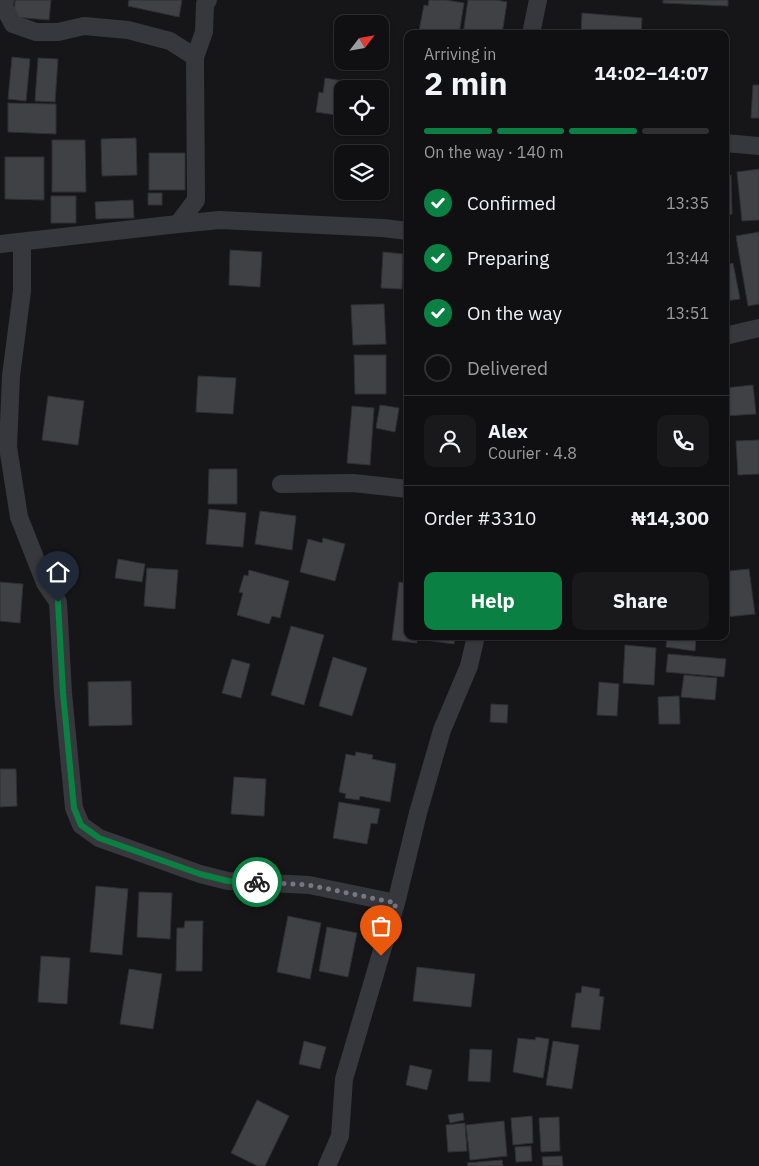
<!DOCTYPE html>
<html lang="en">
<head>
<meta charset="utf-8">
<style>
  body { margin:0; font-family:"IBM Plex Sans",sans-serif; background:#19191b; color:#f1f3f6; height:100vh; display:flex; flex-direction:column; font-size:19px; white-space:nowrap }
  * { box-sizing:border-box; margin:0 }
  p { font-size:16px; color:#9c9d9f }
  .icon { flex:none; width:28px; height:28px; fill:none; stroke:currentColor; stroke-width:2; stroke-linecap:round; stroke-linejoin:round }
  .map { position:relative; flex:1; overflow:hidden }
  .details { position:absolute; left:404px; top:30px; width:325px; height:610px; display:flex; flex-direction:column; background:#101012; border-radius:10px; box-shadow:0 1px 4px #0004,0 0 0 1px #303032 }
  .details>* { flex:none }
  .needle { width:32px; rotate:59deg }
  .fabs { position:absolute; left:334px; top:15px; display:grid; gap:10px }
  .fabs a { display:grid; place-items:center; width:55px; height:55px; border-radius:10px; background:#101012; box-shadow:0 1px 4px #0004,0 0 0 1px #303032; font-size:25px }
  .pin { position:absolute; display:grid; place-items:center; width:42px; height:42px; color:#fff; margin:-51px -21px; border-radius:50% 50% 50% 0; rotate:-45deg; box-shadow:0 0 5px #0007 }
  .pin .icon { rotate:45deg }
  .courier { position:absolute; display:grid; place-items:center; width:50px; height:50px; margin:-25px; border:4px solid #0b8043; border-radius:50%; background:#fff; color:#222; box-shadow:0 1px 6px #0007 }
  .summary em { font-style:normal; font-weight:800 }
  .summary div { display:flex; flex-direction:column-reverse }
  .summary { display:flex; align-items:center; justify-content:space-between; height:85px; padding:0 20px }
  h1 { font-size:32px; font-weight:800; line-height:38px }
  .bar { display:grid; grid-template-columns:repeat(4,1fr); gap:8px 5px; align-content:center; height:60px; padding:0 20px }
  .bar i { height:6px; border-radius:4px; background:#303032 }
  .bar .current { background:#0b8043 }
  .bar p { grid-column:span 4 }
  .line { display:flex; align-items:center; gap:12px; padding:0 20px; border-top:1px solid #303032 }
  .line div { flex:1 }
  .round { display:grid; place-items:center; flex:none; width:52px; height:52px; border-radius:10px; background:#19191b }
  ol { padding:0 20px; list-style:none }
  li { display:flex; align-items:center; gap:15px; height:55px }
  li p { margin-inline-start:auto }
  li .icon { padding:5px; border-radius:50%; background:#0b8043; color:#fff; stroke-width:4 }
  li:last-child { color:#9c9d9f }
  li i { width:28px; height:28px; border:2px solid #303032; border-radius:50% }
  .action { display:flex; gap:10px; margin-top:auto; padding:10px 20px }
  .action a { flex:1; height:58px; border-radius:10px; background:#0b8043; color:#fff; font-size:20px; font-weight:800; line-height:58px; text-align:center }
  .action a+a { background:#19191b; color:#f1f3f6 }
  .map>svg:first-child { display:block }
</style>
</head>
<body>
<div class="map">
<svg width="759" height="1166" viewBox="0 0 759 1166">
  <rect width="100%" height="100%" fill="#161618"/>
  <path fill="#404145" stroke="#303034" d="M15,0H51L49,20L14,17Z
    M129,0H182L179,17L128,6Z
    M429,0H446L464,3L459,34H423V32L419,31L424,5L428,6Z
    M468,0H496L507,2L502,34H463Z
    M663,0H728V6L663,3Z
    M582,13L642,18L641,34H581Z
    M12,57L30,59L26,101L8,99Z
    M38,58L58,59L55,102L35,101Z
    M325,78L373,86L372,89H342V116L316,112L319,92L323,93Z
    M753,85H759V118H751Z
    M8,103L56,104V134L8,132Z
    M136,138L137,175L102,176L101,139Z
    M52,140H85L86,192H52Z
    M149,153H185V190H149Z
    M5,157H44V200L5,199Z
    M759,169V220L742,221L737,172Z
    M380,175L389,179L383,194L377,191H380Z
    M731,175L732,214L725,215V176Z
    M148,193H162V205H148Z
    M51,196H76V223H51Z
    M133,200L134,218L96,219L95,202Z
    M759,232V304L748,306L736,236Z
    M230,250L262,252L260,287L229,285Z
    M383,252L403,254L402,289L381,288Z
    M733,263L740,299L725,301V265Z
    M384,304L386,344L353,345L351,305Z
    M354,355H386V394H355Z
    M198,376L236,378L233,414L196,412Z
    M753,385L756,414L725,416V388Z
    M48,396L84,401L78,445L42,440Z
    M380,405L399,408L395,432L376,428Z
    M352,406L374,408L370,465L347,463Z
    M759,440V474L738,475L736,441Z
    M209,469H237V504H208Z
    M209,509L246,513L243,547L206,544Z
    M260,511L296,516L292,550L255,544Z
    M323,538L345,544L335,581L300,572L308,539L322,543Z
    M118,559L145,564L142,582L115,578Z
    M728,562L729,571L749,569L755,614L725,617V563Z
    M147,568L178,570L175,609L144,606Z
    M249,570L289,581L280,618L272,616L269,624L237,615L243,593L239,592L244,575L248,576Z
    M0,582L23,584L20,623L0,621Z
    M399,582L408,583V636H455L454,644L417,639V643L392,640Z
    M291,626L324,635L304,705L271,695Z
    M667,636H696L695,651L666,647Z
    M625,645L656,648L654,685L623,683Z
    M668,654L726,659L724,677L666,672Z
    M333,657L367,668L352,716L319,706Z
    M232,659L250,664L241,698L222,693Z
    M684,675L717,678L715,700L681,697Z
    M131,681L132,725L89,726L88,682Z
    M599,682L619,684L617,716L597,715Z
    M679,696L680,724H659L658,697Z
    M491,704L508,705L507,723L490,722Z
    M356,752L373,755L372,759L396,764L390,802L360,796L359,800L345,798L346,794L339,792L346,754L355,756Z
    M0,769H16L17,806L0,807Z
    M234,777L266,779L264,816L231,814Z
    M339,802L380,809L377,824L371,823L367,844L333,838Z
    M96,886L128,889L122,955L90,952Z
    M139,892L172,893L170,939L137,937Z
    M288,916L321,923L310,979L277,972Z
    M185,921H203L202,971H176L177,928H184Z
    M327,927L357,933L348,977L319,971Z
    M41,956L70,958L67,1004L38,1002Z
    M417,967L475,974L471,1007L413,1001Z
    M129,969L162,974L153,1029L120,1024Z
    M582,986L600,989L599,996L604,997L600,1030L571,1027L576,993H581Z
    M536,1037L549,1039L543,1078L513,1072L518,1038L535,1040Z
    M304,1041L326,1047L320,1069L299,1064Z
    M553,1041L579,1045L572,1089L546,1085Z
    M470,1049L492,1050L490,1082L468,1081Z
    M410,1065L432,1070L427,1090L406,1085Z
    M257,1100L289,1116L265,1166H258L231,1153Z
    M463,1113L464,1120L450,1123L448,1115Z
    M532,1116L533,1143L513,1145L511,1118Z
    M559,1117L560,1151L541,1152L539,1118Z
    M504,1121L507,1156L470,1160L466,1125Z
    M465,1123L467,1151L448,1152L446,1125Z
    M531,1146L532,1161L516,1162L515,1147Z
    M562,1156L563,1166H543L542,1157Z
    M502,1160L503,1166H468L467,1163Z"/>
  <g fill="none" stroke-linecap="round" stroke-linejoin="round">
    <path stroke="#37383d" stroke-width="18" d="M5,0L4,7L13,24L36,32H58L84,26L128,30L170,41L195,57
      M531,34L538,0
      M725,143L759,146
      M178,224L196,200L195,57L204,32L205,4L208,0
      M22,242V291L11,376L8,447L19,517L45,583L58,602L63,693L74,808L81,825L99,838L200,874L228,881L309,885L396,903
      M0,244L178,224L220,220L383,228L408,231
      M725,336L759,328
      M281,484L353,483L408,489
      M327,1166L340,1136L344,1079L396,903L418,813L442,730L469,666L476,636"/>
  </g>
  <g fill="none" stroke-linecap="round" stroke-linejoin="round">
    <path stroke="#757880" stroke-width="5" stroke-dasharray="0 9" d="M257,882L309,885L396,903L381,956"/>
    <path stroke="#0b8043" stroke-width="6" d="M58,602L63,693L74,808L81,825L99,838L200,874L228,881L257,882"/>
  </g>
</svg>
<div class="fabs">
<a><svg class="needle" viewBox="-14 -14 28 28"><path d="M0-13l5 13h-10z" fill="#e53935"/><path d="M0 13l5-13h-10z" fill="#9c9d9f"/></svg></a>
<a><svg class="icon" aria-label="locate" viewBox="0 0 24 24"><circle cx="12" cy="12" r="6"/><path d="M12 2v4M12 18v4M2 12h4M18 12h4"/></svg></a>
<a><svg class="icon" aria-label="layers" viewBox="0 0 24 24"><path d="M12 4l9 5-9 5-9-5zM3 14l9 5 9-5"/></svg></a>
</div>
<div class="pin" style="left:381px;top:956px;background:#ea580c"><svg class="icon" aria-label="bag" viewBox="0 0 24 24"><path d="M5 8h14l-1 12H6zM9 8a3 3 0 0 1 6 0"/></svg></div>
<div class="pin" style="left:58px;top:602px;background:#1f2937"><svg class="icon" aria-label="home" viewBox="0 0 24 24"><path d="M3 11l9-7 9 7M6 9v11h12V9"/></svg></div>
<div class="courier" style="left:257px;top:882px"><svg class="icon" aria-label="bike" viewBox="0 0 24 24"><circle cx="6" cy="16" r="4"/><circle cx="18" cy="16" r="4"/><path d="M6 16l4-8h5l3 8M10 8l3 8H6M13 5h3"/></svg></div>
<section class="details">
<div class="summary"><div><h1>2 min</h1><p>Arriving in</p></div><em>14:02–14:07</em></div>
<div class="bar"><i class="current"></i><i class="current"></i><i class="current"></i><i></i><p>On the way · 140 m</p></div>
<ol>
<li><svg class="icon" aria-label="check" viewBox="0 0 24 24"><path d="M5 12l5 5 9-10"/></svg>Confirmed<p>13:35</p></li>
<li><svg class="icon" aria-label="check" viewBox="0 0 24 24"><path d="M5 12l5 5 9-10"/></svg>Preparing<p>13:44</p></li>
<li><svg class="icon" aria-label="check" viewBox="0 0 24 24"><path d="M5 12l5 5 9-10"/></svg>On the way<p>13:51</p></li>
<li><i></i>Delivered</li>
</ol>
<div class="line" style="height:90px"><a class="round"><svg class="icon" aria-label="person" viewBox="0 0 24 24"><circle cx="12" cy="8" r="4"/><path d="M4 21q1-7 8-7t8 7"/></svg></a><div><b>Alex</b><p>Courier · 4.8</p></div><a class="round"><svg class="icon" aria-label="phone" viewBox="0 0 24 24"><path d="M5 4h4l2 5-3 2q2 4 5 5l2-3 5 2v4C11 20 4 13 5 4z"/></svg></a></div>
<div class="line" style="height:65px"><div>Order #3310</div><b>₦14,300</b></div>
<div class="action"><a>Help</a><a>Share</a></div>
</section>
</div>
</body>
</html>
